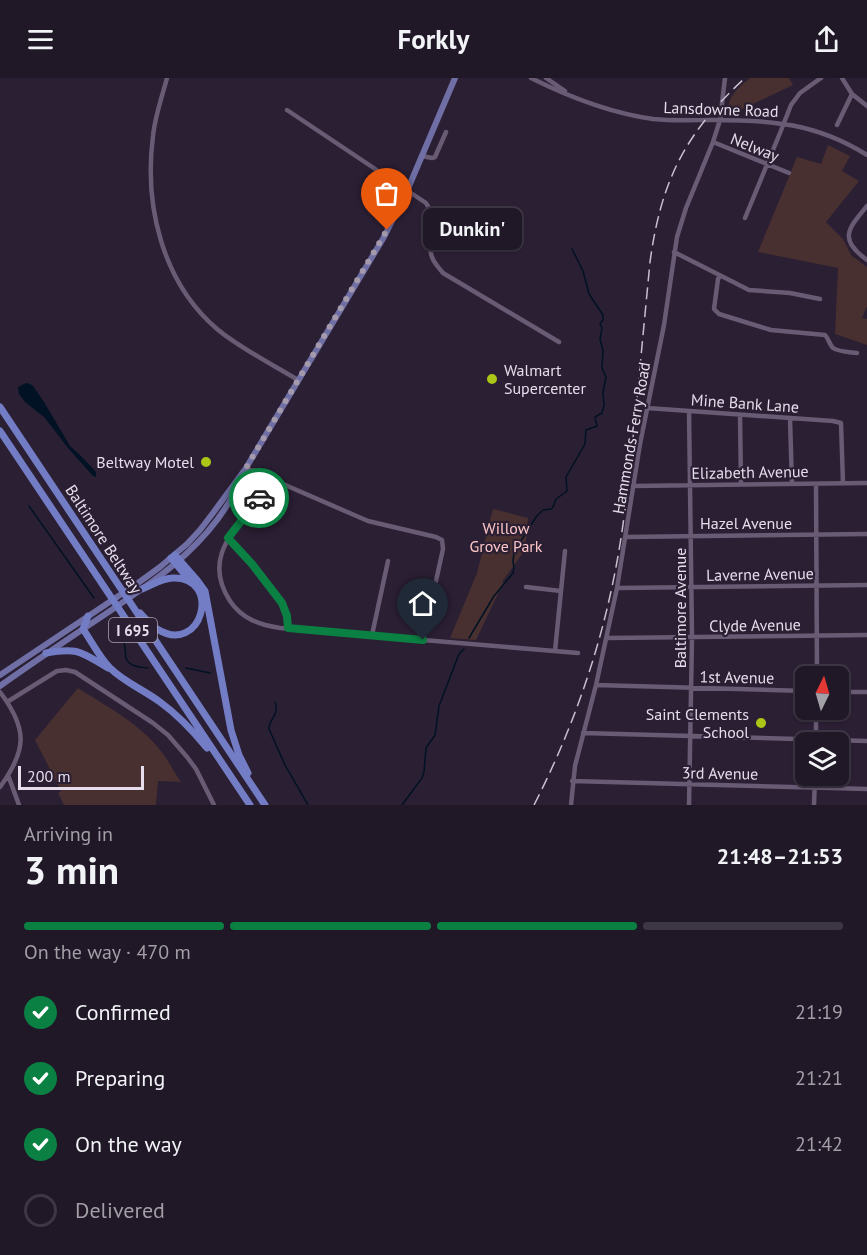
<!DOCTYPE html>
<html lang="en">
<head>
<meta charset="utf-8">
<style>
  body { margin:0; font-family:"PT Sans",sans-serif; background:#28202f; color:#f1f3f6; height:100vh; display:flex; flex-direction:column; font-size:22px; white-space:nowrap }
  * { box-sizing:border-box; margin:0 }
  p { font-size:20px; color:#a29fa7 }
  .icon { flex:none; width:33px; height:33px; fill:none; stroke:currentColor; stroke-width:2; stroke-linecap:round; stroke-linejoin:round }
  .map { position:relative; height:727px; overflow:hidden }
  .details { display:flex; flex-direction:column; background:#201727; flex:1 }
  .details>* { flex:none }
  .needle { width:39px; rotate:5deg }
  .fabs { position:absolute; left:795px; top:588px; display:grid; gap:12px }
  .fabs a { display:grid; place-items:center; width:54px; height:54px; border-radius:9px; background:#201727; box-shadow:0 2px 4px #0004,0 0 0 2px #3d3644; font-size:30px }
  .scale { position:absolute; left:18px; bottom:15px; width:126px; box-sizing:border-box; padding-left:6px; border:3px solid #e5ddeb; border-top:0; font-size:16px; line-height:21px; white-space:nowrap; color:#e5ddeb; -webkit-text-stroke:4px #2b1f34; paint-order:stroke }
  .pin { position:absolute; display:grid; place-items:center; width:51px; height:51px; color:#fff; margin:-62px -26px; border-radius:50% 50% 50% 0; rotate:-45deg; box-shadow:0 0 6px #0007 }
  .pin .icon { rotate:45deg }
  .courier { position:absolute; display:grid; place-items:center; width:60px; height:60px; margin:-30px; border:4px solid #0b8043; border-radius:50%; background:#fff; color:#222; box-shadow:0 2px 8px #0007 }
  .bubble { position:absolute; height:42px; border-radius:9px; background:#201727; box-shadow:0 2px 4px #0004,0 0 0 2px #3d3644; font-size:20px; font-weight:800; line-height:42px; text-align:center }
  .headline em { font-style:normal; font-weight:800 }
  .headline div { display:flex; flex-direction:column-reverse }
  .headline { display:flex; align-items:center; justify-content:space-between; height:102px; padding:0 24px }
  h1 { font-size:39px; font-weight:800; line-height:45px }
  .bar { display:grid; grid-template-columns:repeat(4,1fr); gap:9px 6px; align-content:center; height:72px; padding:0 24px }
  .bar i { height:8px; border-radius:4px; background:#3d3644 }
  .bar .selected { background:#0b8043 }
  .bar p { grid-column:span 4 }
  ol { padding:0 24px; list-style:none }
  li { display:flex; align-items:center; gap:18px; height:66px }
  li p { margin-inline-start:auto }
  li .icon { padding:6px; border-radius:50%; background:#0b8043; color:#fff; stroke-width:4 }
  li:last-child { color:#a29fa7 }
  li i { width:33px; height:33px; border:3px solid #3d3644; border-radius:50% }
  header { display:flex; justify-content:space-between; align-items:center; height:78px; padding:0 24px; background:#201727; font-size:27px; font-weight:800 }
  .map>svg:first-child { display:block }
</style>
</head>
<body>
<header><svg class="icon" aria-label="menu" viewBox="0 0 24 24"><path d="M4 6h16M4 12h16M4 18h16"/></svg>Forkly<svg class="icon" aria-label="share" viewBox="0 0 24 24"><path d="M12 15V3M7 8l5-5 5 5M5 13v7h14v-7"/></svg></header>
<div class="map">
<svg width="867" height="727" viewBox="0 0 867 727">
  <rect width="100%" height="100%" fill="#2b1f34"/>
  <path fill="#482f30" d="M750,0H789L793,7L734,35L728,33C728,18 739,9 750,0Z
    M828,67L850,78L842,93L859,103L826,144L843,161L851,177L867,189V228L862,240L867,241V267L835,256L838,190L758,174L797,79L821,86Z
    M493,431L528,440L525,472L502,504L503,505L476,562L450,560L477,495Z
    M78,610C106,628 139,645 161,673C168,682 174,694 181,704L158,703L156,727H64L58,715L61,713L35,662Z"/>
  <path fill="#001223" d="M26,305L30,306L33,308L44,324L70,368L80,377L96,394V399L93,398L68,370L52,349L44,339L25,324L19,316L18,309Z"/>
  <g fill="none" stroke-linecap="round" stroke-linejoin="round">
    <path stroke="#001223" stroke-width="1.5" d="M29,428L94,520
      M116,546C119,552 123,558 124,565C126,570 125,576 126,580C129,589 141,589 148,590
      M469,560L494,518L513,495L514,489L513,484L514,474L536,439L543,432L551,431L553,429L556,421L567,413L566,399L585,366L586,352L597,348L595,339L602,335L604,327L603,314L606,299L602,290L603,273L600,261L602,250L600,246L603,242V237L589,216L583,193L572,171
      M186,590L210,595
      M275,624C280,637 269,640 269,651L285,687L308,727
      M402,727L422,700L424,694L426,670L435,657L439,628L459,576L464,571"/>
    <path stroke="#695b74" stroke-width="4.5" d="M167,0C162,19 155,38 153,58C144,127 162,204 217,251C241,271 272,286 298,302
      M531,0C569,19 610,35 653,41C673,43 693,42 713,42C771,42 816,45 867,77
      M546,0L565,13
      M842,0L852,16L867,28
      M287,32L426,125C437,141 425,161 432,179C434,185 439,190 443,195L559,264
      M837,47L852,16
      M713,64L789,95
      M422,78L432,80L435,79L446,54
      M867,128C848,151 838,161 867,182
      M745,140L780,55L791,27L800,15L821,0
      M674,174L749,212L790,215L820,221
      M720,198L718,201L714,231L719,236L771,252L825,257C829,261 829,266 833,270C839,274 850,274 857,275
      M647,330L833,343L841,345L843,405
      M740,337L741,406
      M790,341L792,406
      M246,390L368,443L436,459L442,462L443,471L423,562
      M260,396C280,429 189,460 230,523C242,541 260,547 280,550L578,575
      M816,406L817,598
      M633,408L867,405
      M626,459L867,456
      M228,460L252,486L282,525L287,538L288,550
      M526,509L561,513
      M617,510L867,507
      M372,557L388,483
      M607,560L867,557
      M555,573L565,473
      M596,607L806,613
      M0,614C28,651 27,672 0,709
      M838,614H867
      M7,624L57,593L66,592L75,594L153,645L168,657L187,679L196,691L214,727
      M583,655L867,663
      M816,664V632
      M8,697L19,727
      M572,703L867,711
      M571,727L575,688L596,607L617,510L640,366L664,247L677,159L686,130L713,64L720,42L725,0
      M689,727L692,559L689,333
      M814,727L815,698"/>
    <path stroke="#6f6fa5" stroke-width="6" d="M0,597L138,505L160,489L187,466L200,452L213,435L246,390L384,159L407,113L455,0
      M0,608C35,583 71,559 107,535C163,497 213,464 242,400"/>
    <path stroke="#737dc5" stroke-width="7" d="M0,329L265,727
      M0,353L250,727
      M175,477L197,502L205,513L231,652L239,677L248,695
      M171,480L191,504
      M140,535C146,541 151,547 157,551C202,579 223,499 173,500C162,500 152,507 142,511
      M88,538L83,551C92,564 99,579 110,590C124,604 144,612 160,624C178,637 193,653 207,670
      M46,575C78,569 81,574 108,590"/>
    <path stroke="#c9c0cf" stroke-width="1.5" stroke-dasharray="12 6" stroke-linecap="butt" d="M534,727C574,649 603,564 618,478C626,433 630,387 635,342C640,289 645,236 650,184C661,103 685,55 745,0"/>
  </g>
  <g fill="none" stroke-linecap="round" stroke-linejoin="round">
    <path stroke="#a49aab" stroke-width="6" stroke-dasharray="0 10.8" d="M259,420C270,401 263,397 246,390L387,152"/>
    <path stroke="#0b8043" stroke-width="8" d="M259,420L228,460L252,486L282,525L287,538L288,550L423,562"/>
  </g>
  <g fill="#abc616" stroke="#2b1f34" stroke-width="2">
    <circle cx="492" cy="301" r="6"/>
    <circle cx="206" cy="384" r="6"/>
    <circle cx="761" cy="645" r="6"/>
  </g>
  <g text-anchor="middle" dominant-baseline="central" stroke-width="4.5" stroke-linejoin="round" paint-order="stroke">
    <rect fill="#2b1f34" stroke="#ada4b4" stroke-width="1.5" x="109" y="540" width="48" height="24" rx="4.5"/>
    <g font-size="15" font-weight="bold" fill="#e5ddeb">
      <text x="133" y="552">I 695</text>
    </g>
    <g font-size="16" fill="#e5ddeb" stroke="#2b1f34">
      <text transform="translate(721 31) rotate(2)">Lansdowne Road</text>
      <text transform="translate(755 69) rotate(22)">Nelway</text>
      <text transform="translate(745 325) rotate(4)">Mine Bank Lane</text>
      <text transform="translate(631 360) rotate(-80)">Hammonds Ferry Road</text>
      <text transform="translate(750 394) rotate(-1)">Elizabeth Avenue</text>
      <text x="746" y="445">Hazel Avenue</text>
      <text transform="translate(104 461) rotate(57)">Baltimore Beltway</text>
      <text transform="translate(760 496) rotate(-1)">Laverne Avenue</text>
      <text transform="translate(680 530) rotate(-90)">Baltimore Avenue</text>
      <text transform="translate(755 547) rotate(-1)">Clyde Avenue</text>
      <text transform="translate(737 599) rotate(1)">1st Avenue</text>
      <text transform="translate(720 695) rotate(1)">3rd Avenue</text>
    </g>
    <g font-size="16" fill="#e5ddeb" stroke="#2b1f34" text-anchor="end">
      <text x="504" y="292" text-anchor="start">Walmart<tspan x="504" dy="18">Supercenter</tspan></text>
      <text x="194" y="384">Beltway Motel</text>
      <text x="749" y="636">Saint Clements<tspan x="749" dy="18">School</tspan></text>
    </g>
    <g font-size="16" fill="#fdc6c6" stroke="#2b1f34">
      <text x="506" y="450">Willow<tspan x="506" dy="18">Grove Park</tspan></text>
    </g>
  </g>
</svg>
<div class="fabs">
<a><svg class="needle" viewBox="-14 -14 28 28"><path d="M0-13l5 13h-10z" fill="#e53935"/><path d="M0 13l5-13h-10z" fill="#a29fa7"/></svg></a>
<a><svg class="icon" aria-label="layers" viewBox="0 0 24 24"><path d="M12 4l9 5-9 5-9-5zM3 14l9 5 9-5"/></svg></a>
</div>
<div class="scale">200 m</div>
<div class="pin" style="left:387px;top:152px;background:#ea580c"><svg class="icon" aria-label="bag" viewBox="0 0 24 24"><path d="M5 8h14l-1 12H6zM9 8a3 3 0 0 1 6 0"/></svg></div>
<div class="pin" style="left:423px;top:562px;background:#1f2937"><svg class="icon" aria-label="home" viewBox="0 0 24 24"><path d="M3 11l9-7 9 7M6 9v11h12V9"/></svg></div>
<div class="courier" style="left:259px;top:420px"><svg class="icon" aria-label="car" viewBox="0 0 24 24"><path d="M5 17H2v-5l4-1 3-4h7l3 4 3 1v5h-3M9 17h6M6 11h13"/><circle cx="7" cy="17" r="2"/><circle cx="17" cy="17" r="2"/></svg></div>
<div class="bubble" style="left:423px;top:130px;width:99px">Dunkin'</div>
</div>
<section class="details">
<div class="headline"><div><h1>3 min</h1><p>Arriving in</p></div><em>21:48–21:53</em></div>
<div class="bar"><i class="selected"></i><i class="selected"></i><i class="selected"></i><i></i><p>On the way · 470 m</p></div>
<ol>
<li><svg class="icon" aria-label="check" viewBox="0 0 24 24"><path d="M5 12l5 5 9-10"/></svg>Confirmed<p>21:19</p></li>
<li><svg class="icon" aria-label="check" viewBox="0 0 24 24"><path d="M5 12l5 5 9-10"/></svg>Preparing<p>21:21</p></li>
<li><svg class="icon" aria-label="check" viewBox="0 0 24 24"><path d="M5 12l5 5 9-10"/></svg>On the way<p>21:42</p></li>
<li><i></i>Delivered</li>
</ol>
</section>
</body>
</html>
